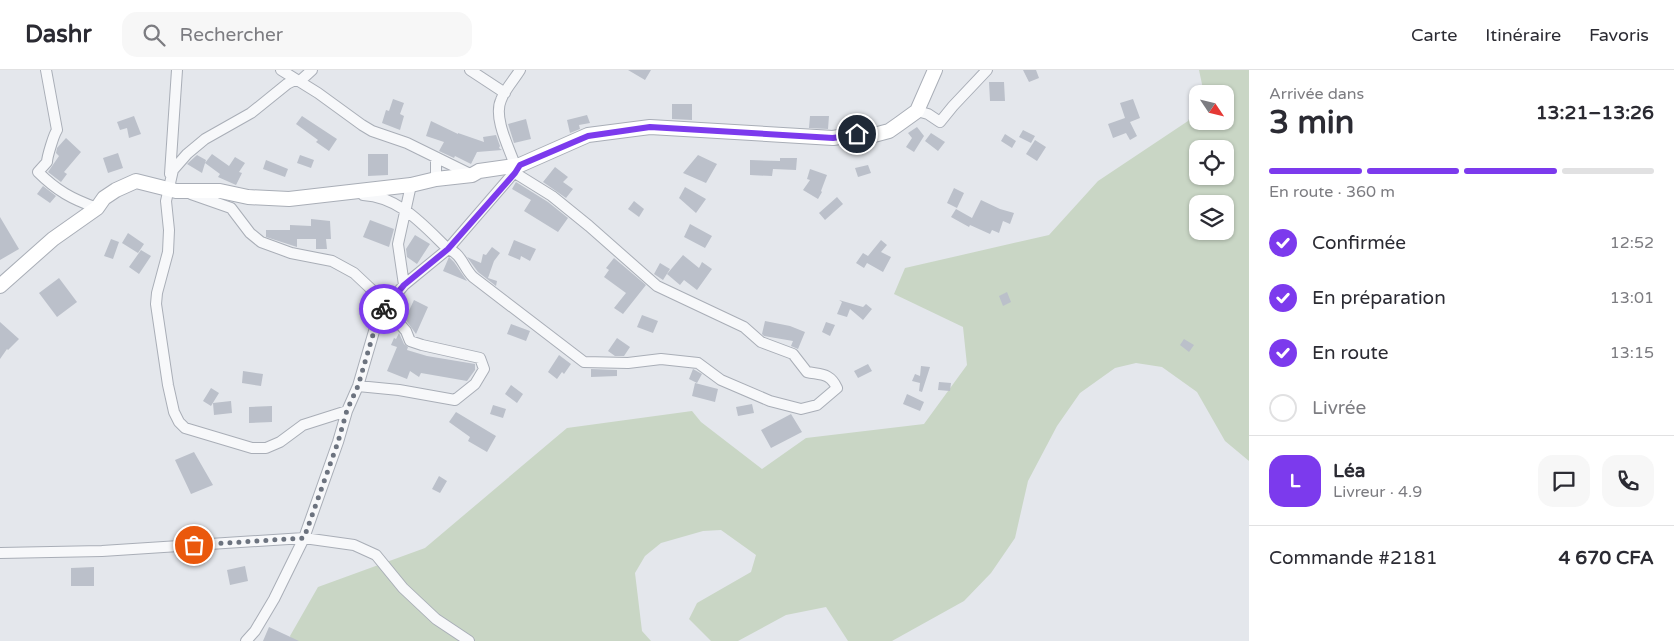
<!DOCTYPE html>
<html lang="fr">
<head>
<meta charset="utf-8">
<style>
  body { margin:0; font-family:"Varela Round",sans-serif; background:#f7f7f7; color:#2b2b33; height:100vh; display:flex; flex-direction:column; font-size:19px; white-space:nowrap }
  * { box-sizing:border-box; margin:0 }
  p { font-size:16px; color:#7c7c81 }
  .icon { flex:none; width:28px; height:28px; fill:none; stroke:currentColor; stroke-width:2; stroke-linecap:round; stroke-linejoin:round }
  .map { position:relative; flex:1; overflow:hidden }
  .panel { display:flex; flex-direction:column; background:#fff; width:425px }
  .panel>* { flex:none }
  .needle { width:32px; rotate:125deg }
  .fabs { position:absolute; left:1189px; top:15px; display:grid; gap:10px }
  .fabs a { display:grid; place-items:center; width:45px; height:45px; border-radius:10px; background:#fff; box-shadow:0 1px 4px #0004; font-size:25px }
  .pin { position:absolute; display:grid; place-items:center; width:42px; height:42px; color:#fff; margin:-21px; border:2px solid #fff; border-radius:50%; box-shadow:0 1px 5px #0007 }
  .courier { position:absolute; display:grid; place-items:center; width:50px; height:50px; margin:-25px; border:4px solid #7c3aed; border-radius:50%; background:#fff; color:#222; box-shadow:0 1px 6px #0007 }
  .head em { font-style:normal; font-weight:700 }
  .head div { display:flex; flex-direction:column-reverse }
  .head { display:flex; align-items:center; justify-content:space-between; height:85px; padding:0 20px }
  h1 { font-size:32px; font-weight:700; line-height:38px }
  .bar { display:grid; grid-template-columns:repeat(4,1fr); gap:8px 5px; align-content:center; height:60px; padding:0 20px }
  .bar i { height:6px; border-radius:4px; background:#e1e1e2 }
  .bar .current { background:#7c3aed }
  .bar p { grid-column:span 4 }
  .line { display:flex; align-items:center; gap:12px; padding:0 20px; border-top:1px solid #e1e1e2 }
  .line div { flex:1 }
  .round { display:grid; place-items:center; flex:none; width:52px; height:52px; border-radius:15px; background:#f7f7f7 }
  ol { padding:0 20px; list-style:none }
  li { display:flex; align-items:center; gap:15px; height:55px }
  li p { margin-inline-start:auto }
  li .icon { padding:5px; border-radius:50%; background:#7c3aed; color:#fff; stroke-width:4 }
  li:last-child { color:#7c7c81 }
  li i { width:28px; height:28px; border:2px solid #e1e1e2; border-radius:50% }
  header { display:flex; align-items:center; gap:30px; box-sizing:border-box; height:70px; padding:0 25px; background:#fff; border-bottom:1px solid #e1e1e2 }
  header strong { font-size:24px }
  nav { display:flex; gap:28px; margin-inline-start:auto; font-size:18px }
  .search { width:350px; height:45px; background:#f7f7f7; display:flex; align-items:center; gap:12px; box-sizing:border-box; padding:0 18px; border-radius:15px; color:#7c7c81; font-size:19px }
  main { display:flex; flex:1; min-height:0 }
  .map>svg:first-child { display:block }
</style>
</head>
<body>
<header>
<strong>Dashr</strong>
<div class="search"><svg class="icon" aria-label="search" viewBox="0 0 24 24"><circle cx="10" cy="10" r="6"/><path d="M15 15l6 6"/></svg>Rechercher</div>
<nav><a>Carte</a><a>Itinéraire</a><a>Favoris</a></nav>
</header>
<main>
<div class="map">
<svg width="1249" height="571" viewBox="0 0 1249 571">
  <rect width="100%" height="100%" fill="#e4e7ec"/>
  <path fill="#c9d6c5" fill-rule="evenodd" d="M1199,0H1249V391L1225,371L1197,322L1162,297L1136,293L1115,298L1080,323L1057,356L1028,411L1015,468L991,503L964,531L892,571H848L826,537L786,545L738,571H711L689,549L697,533L751,502L756,485L721,460L703,461L661,473L645,486L635,503L642,561L651,571H292L290,566L318,517L425,478L567,358L692,341L701,352L762,399L806,368L924,354L967,295L963,257L894,224L905,198L1049,165L1098,111L1188,51L1197,31L1198,51H1225V24H1201L1203,19ZM1198,79H1225V106H1198ZM1198,134H1225V161H1198Z"/>
  <path fill="#bbc0ca" d="M628,0H651L645,10Z
    M1023,0H1036L1039,8L1029,12Z
    M989,12H1004L1005,31H990Z
    M393,29L404,33L400,44L404,46L400,60L382,53L386,40L389,41Z
    M1133,29L1140,48L1130,52L1137,66L1130,70L1126,63L1113,68L1108,54L1125,48L1120,33Z
    M672,34H692V50L672,49Z
    M587,45L590,53L579,55L580,59L570,63L567,50Z
    M134,46L141,64L129,68L127,58L120,60L117,52Z
    M302,46L337,69L329,81L316,72L318,70L296,54Z
    M810,46H829L828,59L809,58Z
    M526,49L531,69L514,73L508,54Z
    M431,51L458,64V63L484,72L483,67L496,65L500,76L499,78L502,80L477,82L471,94L455,86L454,88L439,81L444,72L426,66Z
    M917,57L924,66L914,82L906,77L912,68L908,63Z
    M1023,60L1035,66L1031,73L1019,67Z
    M931,63L945,72L938,81L925,71Z
    M1005,64L1016,71L1012,78L1001,71Z
    M66,68L81,82L64,102L67,104L61,112L48,102L59,86L56,83L57,78Z
    M1035,70L1046,77L1037,91L1026,84Z
    M118,83L123,98L108,103L103,88Z
    M212,84L229,96L235,87L245,93L239,102L242,103L236,115L218,107L220,104L205,93Z
    M368,84H388V105L368,106Z
    M197,85L206,90L202,103L187,94Z
    M300,85L314,90L311,98L297,93Z
    M698,85L717,94L706,113L683,103Z
    M780,88H797L796,100L773,99L772,106L750,105V90L780,91Z
    M266,90L288,99L285,107L263,99Z
    M868,95L871,103L858,107L855,98Z
    M555,97L568,107L563,112L573,119L566,128L543,112Z
    M810,99L827,105L821,121L822,122L818,129L803,120L810,110L807,109Z
    M516,112L548,132L568,148L558,162L524,141L531,130L512,119Z
    M43,116L56,126L50,133L37,124Z
    M685,117L706,129L696,143L679,128Z
    M954,118L964,123L957,138L947,133Z
    M837,127L843,134L825,150L819,143Z
    M981,130L1000,139L1014,143L1010,154L1003,151L999,163L992,160L990,164L970,155L969,157L951,147L956,139L972,148Z
    M634,131L644,139L639,147L628,139Z
    M0,147L19,179L0,190Z
    M311,149L330,151L331,169H326L327,179H316V169H297V177L266,167V160H290V155L311,156Z
    M370,150L394,159L389,177L363,167Z
    M690,154L712,166L705,178L684,167Z
    M128,163L144,174L138,183L122,173Z
    M415,165L430,174L417,194L407,187L406,179Z
    M111,169L119,172L113,189L104,186Z
    M514,170L536,179L530,191L521,186L520,190L508,185Z
    M881,170L887,175L881,182L891,187L883,202L867,193L864,198L856,193L863,183L868,186Z
    M492,177L500,183L494,191L488,208L497,211L496,216L478,202L467,187L481,193L483,184L486,185Z
    M141,180L151,186L139,204L129,197Z
    M683,185L699,198L702,192L712,199L697,220L684,210L680,215L667,204Z
    M449,187L454,192L467,211L443,201Z
    M614,188L646,215L623,244L614,238L626,223L604,207L609,200L606,198Z
    M660,193L670,199L663,210L654,204Z
    M59,208L77,232L57,247L39,223Z
    M1007,222L1011,232L1003,236L999,226Z
    M414,230L428,237L416,264L405,249Z
    M839,230L863,237L866,234L872,239L863,250L850,239L847,247L837,244L842,232Z
    M642,245L658,251L653,263L637,257Z
    M765,251L790,256L805,262L798,279L791,276L793,271L764,266L762,264Z
    M0,252L19,269L8,280L7,279L0,289Z
    M826,252L835,255L830,266L822,262Z
    M511,254L530,261L526,271L507,264Z
    M399,263L404,274L408,277L407,280L427,286L475,294V300L467,311L421,303L419,307L410,301L407,309L387,301L397,277L391,275L394,268L396,269Z
    M617,268L630,277L624,286H615L608,281Z
    M1184,269L1194,275L1189,282L1180,275Z
    M559,285L571,294L564,304L562,302L557,309L548,302Z
    M868,294L872,301L858,308L854,301Z
    M921,296L930,297L922,322L919,321L920,313L912,311L915,304L920,306Z
    M591,299L617,300V306L591,307Z
    M693,299L702,304L697,313L689,309Z
    M243,301L263,304L261,316L242,313Z
    M939,312L951,313L950,321L938,320Z
    M695,313L718,319L715,332L692,326Z
    M511,315L523,324L517,333L505,324Z
    M211,318L219,323L211,336L203,331Z
    M907,324L924,332L920,341L903,334Z
    M231,331L232,343L214,345L213,333Z
    M752,334L754,343L738,346L736,337Z
    M493,335L506,339L503,348L490,344Z
    M272,336V352L249,353V337Z
    M456,342L496,366L487,382L468,371L470,367L449,352Z
    M791,344L802,362L771,378L761,360Z
    M194,382L213,415L191,424L175,390Z
    M439,406L447,411L440,423L432,419Z
    M245,496L248,511L230,515L227,500Z
    M94,497V516H71V498Z
    M269,557L299,571H263Z"/>
  <g fill="none" stroke-linecap="round" stroke-linejoin="round">
    <g stroke="#a9aeb7" stroke-width="12">
      <path id="minor" d="M46,0L57,60C54,64 47,87 47,92L38,102C57,121 72,129 97,138
        M281,0L318,23L362,55L372,61L407,73L472,105
        M312,0L300,11H293L287,14L251,43L205,69L187,84L173,100L166,131L169,160L168,182L157,223L156,234L168,315L174,342L179,352L185,358L252,378H266L280,372L303,355L347,341
        M470,0L505,23
        M917,41L928,44L940,52L953,36L987,0
        M515,95C509,78 493,47 501,30C505,19 514,10 520,0
        M170,104L177,0
        M436,109V88
        M191,124L231,138L250,163L261,172L291,183L332,191L354,203L387,234L392,245L406,261L410,271L422,275L480,288L484,299L475,314L455,330L399,320L358,316
        M363,125C400,127 423,155 448,179C462,184 463,197 473,207L584,292L628,293L661,289L698,293L721,310L770,331L801,339L817,335L837,318C830,303 822,305 807,302L793,284L761,272L744,257L657,216L589,156L552,126L515,103
        M404,215L398,174L411,115
        M0,483L102,481L304,468L354,475L376,485L403,518L436,549L469,571
        M246,571L255,561L274,529L304,468L338,372L347,341L358,316L377,251L382,241L404,215L448,179L518,98"/>
    </g>
    <g stroke="#a9aeb7" stroke-width="16">
      <path id="secondary" d="M0,216L53,169L97,138L104,128L116,120L136,111L176,121H220L248,127L289,129L411,115L436,109L472,105L479,101L520,95L588,65L650,57L833,68L857,64L874,65L889,61L899,54L917,41L935,0"/>
    </g>
    <use href="#minor" stroke="#f7f8fa" stroke-width="10"/>
    <use href="#secondary" stroke="#fff" stroke-width="14"/>
  </g>
  <g fill="none" stroke-linecap="round" stroke-linejoin="round">
    <path stroke="#6c737f" stroke-width="5" stroke-dasharray="0 9" d="M194,475L304,468L338,372L347,340L358,316L377,251L384,239"/>
    <path stroke="#7c3aed" stroke-width="6" d="M384,239L404,215L448,179L515,103L520,95L588,66L650,57L833,68L857,64"/>
  </g>
</svg>
<div class="fabs">
<a><svg class="needle" viewBox="-14 -14 28 28"><path d="M0-13l5 13h-10z" fill="#e53935"/><path d="M0 13l5-13h-10z" fill="#7c7c81"/></svg></a>
<a><svg class="icon" aria-label="locate" viewBox="0 0 24 24"><circle cx="12" cy="12" r="6"/><path d="M12 2v4M12 18v4M2 12h4M18 12h4"/></svg></a>
<a><svg class="icon" aria-label="layers" viewBox="0 0 24 24"><path d="M12 4l9 5-9 5-9-5zM3 14l9 5 9-5"/></svg></a>
</div>
<div class="pin" style="left:194px;top:475px;background:#ea580c"><svg class="icon" aria-label="bag" viewBox="0 0 24 24"><path d="M5 8h14l-1 12H6zM9 8a3 3 0 0 1 6 0"/></svg></div>
<div class="pin" style="left:857px;top:64px;background:#1f2937"><svg class="icon" aria-label="home" viewBox="0 0 24 24"><path d="M3 11l9-7 9 7M6 9v11h12V9"/></svg></div>
<div class="courier" style="left:384px;top:239px"><svg class="icon" aria-label="bike" viewBox="0 0 24 24"><circle cx="6" cy="16" r="4"/><circle cx="18" cy="16" r="4"/><path d="M6 16l4-8h5l3 8M10 8l3 8H6M13 5h3"/></svg></div>
</div>
<section class="panel">
<div class="head"><div><h1>3 min</h1><p>Arrivée dans</p></div><em>13:21–13:26</em></div>
<div class="bar"><i class="current"></i><i class="current"></i><i class="current"></i><i></i><p>En route · 360 m</p></div>
<ol>
<li><svg class="icon" aria-label="check" viewBox="0 0 24 24"><path d="M5 12l5 5 9-10"/></svg>Confirmée<p>12:52</p></li>
<li><svg class="icon" aria-label="check" viewBox="0 0 24 24"><path d="M5 12l5 5 9-10"/></svg>En préparation<p>13:01</p></li>
<li><svg class="icon" aria-label="check" viewBox="0 0 24 24"><path d="M5 12l5 5 9-10"/></svg>En route<p>13:15</p></li>
<li><i></i>Livrée</li>
</ol>
<div class="line" style="height:90px"><b class="round" style="background:#7c3aed;color:#fff">L</b><div><b>Léa</b><p>Livreur · 4.9</p></div><a class="round"><svg class="icon" aria-label="chat" viewBox="0 0 24 24"><path d="M4 5h16v11H9l-5 4z"/></svg></a><a class="round"><svg class="icon" aria-label="phone" viewBox="0 0 24 24"><path d="M5 4h4l2 5-3 2q2 4 5 5l2-3 5 2v4C11 20 4 13 5 4z"/></svg></a></div>
<div class="line" style="height:65px"><div>Commande #2181</div><b>4 670 CFA</b></div>
</section>
</main>
</body>
</html>
